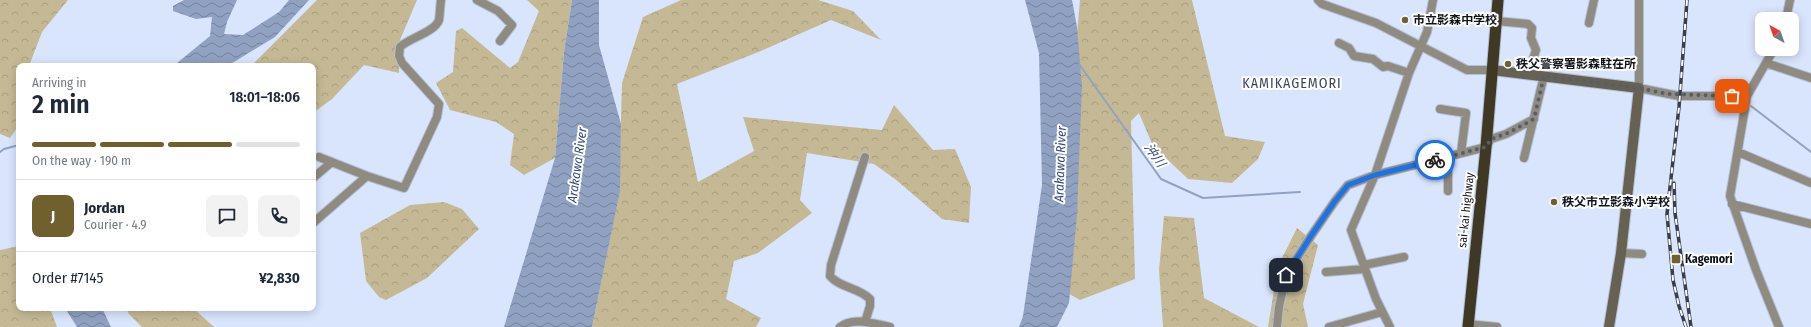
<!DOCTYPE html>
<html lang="en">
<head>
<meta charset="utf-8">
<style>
  body { margin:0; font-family:"Fira Sans Condensed","Noto Sans JP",sans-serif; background:#f2f2f3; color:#1f2937; height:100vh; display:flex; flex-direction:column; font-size:15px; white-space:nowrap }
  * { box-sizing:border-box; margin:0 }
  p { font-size:13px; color:#747a83 }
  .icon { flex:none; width:22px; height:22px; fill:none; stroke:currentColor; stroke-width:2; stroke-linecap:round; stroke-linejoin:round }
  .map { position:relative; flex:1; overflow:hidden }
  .panel { position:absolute; left:16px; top:63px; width:300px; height:248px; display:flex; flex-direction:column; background:#fff; border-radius:8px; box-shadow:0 2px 10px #0003 }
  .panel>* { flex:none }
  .needle { width:26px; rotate:320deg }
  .controls { position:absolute; left:1755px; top:12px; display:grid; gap:8px }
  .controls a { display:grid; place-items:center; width:44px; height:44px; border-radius:8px; background:#fff; box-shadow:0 2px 10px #0003; font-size:20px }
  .pin { position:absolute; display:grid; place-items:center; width:34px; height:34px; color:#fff; margin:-17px; border-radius:8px; box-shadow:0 2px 6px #0006 }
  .courier { position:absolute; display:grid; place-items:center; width:40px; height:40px; margin:-20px; border:3px solid #1a73e8; border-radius:50%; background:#fff; color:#222; box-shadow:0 1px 5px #0007 }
  .summary em { font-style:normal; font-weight:600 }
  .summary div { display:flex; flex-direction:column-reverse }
  .summary { display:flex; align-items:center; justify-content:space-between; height:68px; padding:0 16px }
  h1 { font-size:26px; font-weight:600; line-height:30px }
  .bar { display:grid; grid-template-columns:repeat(4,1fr); gap:6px 4px; align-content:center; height:48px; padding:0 16px }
  .bar i { height:5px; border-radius:3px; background:#e0e1e3 }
  .bar .current { background:#70602d }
  .bar p { grid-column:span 4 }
  .line { display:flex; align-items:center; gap:10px; padding:0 16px; border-top:1px solid #e0e1e3 }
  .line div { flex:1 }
  .round { display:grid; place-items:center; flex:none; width:42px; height:42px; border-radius:8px; background:#f2f2f3 }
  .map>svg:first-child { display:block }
</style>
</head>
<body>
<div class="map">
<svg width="1811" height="327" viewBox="0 0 1811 327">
  <defs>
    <pattern id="forest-crowns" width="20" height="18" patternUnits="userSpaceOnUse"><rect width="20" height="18" fill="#c5b995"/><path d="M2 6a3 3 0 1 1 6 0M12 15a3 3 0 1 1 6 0" fill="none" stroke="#a89e80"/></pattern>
    <pattern id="water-waves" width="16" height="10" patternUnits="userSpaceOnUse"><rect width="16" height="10" fill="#91a1c1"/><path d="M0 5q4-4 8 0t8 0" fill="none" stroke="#75829c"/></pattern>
  </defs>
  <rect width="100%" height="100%" fill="#d9e5fd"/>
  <path fill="url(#forest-crowns)" d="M0,0H68L42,32L29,66H19V125L10,138L0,134Z
    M317,0H417L400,40L399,73L364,65L332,99L313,113V66H249L254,63Z
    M527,0H572L564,52L555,158L524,175L510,165L514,134L496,122L450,110L436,83L453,72L456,31L462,28L510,68L518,62L539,11Z
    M681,0H818L853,11L881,40L831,20L761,51L677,84L698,182L754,151L743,117L882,130L894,105L933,150L955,149L971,187L969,223L942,219L895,179L874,164L807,153L800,200L812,213L758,253L734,261L726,299L761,318L756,327H592L619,194L622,83L643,17Z
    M1080,0H1192L1225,136L1265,142L1258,159L1232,183L1188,179L1153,146L1139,113L1131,121L1135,279L1080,300L1062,290L1068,138Z
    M444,202L462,209L479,229L427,278L386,300L379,297L366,281L360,233L410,205Z
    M1164,216L1194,218L1204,298L1259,327H1163L1159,270Z
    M1297,228L1318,245L1303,304L1308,327H1268L1278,266Z
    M19,246V308H50L57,327H0V250Z
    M126,308H193L214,327H142L129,314Z"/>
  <path fill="url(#water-waves)" d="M184,0H237L227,22L224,34L243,35L279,12L289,0H309L275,37L234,62L225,66H170L177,63L210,36L212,17L196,19L173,11V6Z
    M572,0H599V45L621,124L620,191L592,327H504L555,158L564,52Z
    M1025,0H1072L1077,27L1082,86L1077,215L1069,303L1057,327H1019L1023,316L1042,185L1039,53Z
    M65,308H102L111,327H77Z"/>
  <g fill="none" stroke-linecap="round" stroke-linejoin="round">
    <path stroke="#91a1c1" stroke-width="2" d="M1079,64L1161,179L1203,198L1300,192
      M1751,106L1811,152
      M0,152L4,149L19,145"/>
    <g stroke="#b5bfd4" stroke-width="10">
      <path id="minor" d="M477,0L498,11L512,25L500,41
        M1318,0L1322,4L1376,23L1467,70H1492
        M1639,0V88L1679,96H1747
        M1786,19L1790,0
        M1496,21L1528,24L1532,28L1531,38L1536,50L1528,74
        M1589,23L1594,0
        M1339,43L1349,48L1354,56L1373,59L1383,67L1388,66L1409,73
        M1774,49L1747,96L1730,196L1756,270L1779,327
        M1766,63L1811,78
        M1440,109L1466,113L1461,153
        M1738,152L1811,183
        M319,157L367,176L404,188L437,117L439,104L402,63L399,56L400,47C409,38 435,32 439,20C440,14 440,6 441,0
        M1524,158L1544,76
        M313,178L332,162
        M1448,191V156
        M1732,204L1811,224
        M313,223L367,176
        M1621,253L1642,254
        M1364,265L1404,257
        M1326,272L1365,269
        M865,322L870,306V299C858,287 840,288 830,276L831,265L865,157
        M1468,324L1497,327
        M840,327C853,316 875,324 890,327
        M1277,327L1279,307L1286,275L1311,236L1335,201L1348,185L1375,175L1486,147L1491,139L1506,134L1534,119
        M1329,327L1382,312
        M1390,327L1376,299L1351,230L1375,175L1409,73L1427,32L1433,0"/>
    </g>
    <g stroke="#b5bfd4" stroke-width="12">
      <path id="secondary" d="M1492,70L1639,88L1621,253L1609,327"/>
    </g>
    <g stroke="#b5bfd4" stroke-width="13">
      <path id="trunk" d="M1468,327L1486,147L1498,0"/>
    </g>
    <use href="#minor" stroke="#8f8b80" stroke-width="8"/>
    <use href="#secondary" stroke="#666152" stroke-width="10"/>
    <use href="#trunk" stroke="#3e3824" stroke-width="11"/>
    <g stroke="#393f4a" stroke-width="3.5">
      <path id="rail" d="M1674,183L1675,213L1691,327
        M1686,327L1679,306L1673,280L1667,214L1679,107L1687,0"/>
    </g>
    <use href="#rail" stroke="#fff" stroke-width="2" stroke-dasharray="6" stroke-linecap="butt"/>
  </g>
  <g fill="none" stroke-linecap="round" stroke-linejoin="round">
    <path stroke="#565d6b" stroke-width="4" stroke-dasharray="0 7.2" d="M1435,160L1486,147L1491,139L1506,134L1534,119L1544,76L1639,88L1667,94L1732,96"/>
    <path stroke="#1a73e8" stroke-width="5" d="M1286,275L1311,236L1335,201L1348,185L1375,175L1435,160"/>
  </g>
  <g fill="#70602d" stroke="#fff" stroke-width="1.5">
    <circle cx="1405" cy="20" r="4"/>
    <circle cx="1508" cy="64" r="4"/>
    <circle cx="1554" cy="202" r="4"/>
    <rect x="1671" y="254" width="10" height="10" rx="2"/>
  </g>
  <g text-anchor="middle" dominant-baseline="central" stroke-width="4" stroke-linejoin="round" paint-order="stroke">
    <g font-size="12" font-weight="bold" fill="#10141c" stroke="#fff" text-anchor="start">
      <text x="1413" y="20">市立影森中学校</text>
      <text x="1516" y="64">秩父警察署影森駐在所</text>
      <text x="1562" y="202">秩父市立影森小学校</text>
      <text x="1685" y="259">Kagemori</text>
    </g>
    <g font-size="12" fill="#10141c" stroke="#fff">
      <text transform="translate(1466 210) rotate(-84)">sai-kai highway</text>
    </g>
    <g font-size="13" font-style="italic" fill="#344875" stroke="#fff">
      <text transform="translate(1155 155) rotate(55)">沖川</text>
      <text transform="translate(1060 164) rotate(-88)">Arakawa River</text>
      <text transform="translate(577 165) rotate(-82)">Arakawa River</text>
    </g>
    <g font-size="14" letter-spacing="1" fill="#3d465a" stroke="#fff">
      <text x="1292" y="83">KAMIKAGEMORI</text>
    </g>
  </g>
</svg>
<div class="controls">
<a><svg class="needle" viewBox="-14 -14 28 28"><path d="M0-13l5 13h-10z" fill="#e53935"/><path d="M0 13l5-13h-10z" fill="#747a83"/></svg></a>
</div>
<div class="pin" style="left:1732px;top:96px;background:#ea580c"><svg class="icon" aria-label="bag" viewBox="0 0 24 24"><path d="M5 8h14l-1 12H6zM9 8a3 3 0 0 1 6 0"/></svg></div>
<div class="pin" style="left:1286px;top:275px;background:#1f2937"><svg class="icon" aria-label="home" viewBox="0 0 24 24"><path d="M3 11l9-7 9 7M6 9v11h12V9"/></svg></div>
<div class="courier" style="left:1435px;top:160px"><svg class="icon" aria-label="bike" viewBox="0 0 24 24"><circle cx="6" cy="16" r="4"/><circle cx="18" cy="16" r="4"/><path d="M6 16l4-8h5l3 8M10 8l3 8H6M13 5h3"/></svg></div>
<section class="panel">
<div class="summary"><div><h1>2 min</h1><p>Arriving in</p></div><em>18:01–18:06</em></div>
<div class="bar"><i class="current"></i><i class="current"></i><i class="current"></i><i></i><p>On the way · 190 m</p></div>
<div class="line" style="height:72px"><b class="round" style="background:#70602d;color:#fff">J</b><div><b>Jordan</b><p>Courier · 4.9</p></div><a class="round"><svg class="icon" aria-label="chat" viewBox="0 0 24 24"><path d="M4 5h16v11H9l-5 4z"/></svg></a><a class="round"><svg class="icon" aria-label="phone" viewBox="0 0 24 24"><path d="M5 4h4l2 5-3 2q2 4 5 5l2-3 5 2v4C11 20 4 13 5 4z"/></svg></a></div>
<div class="line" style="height:52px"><div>Order #7145</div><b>¥2,830</b></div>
</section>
</div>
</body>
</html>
